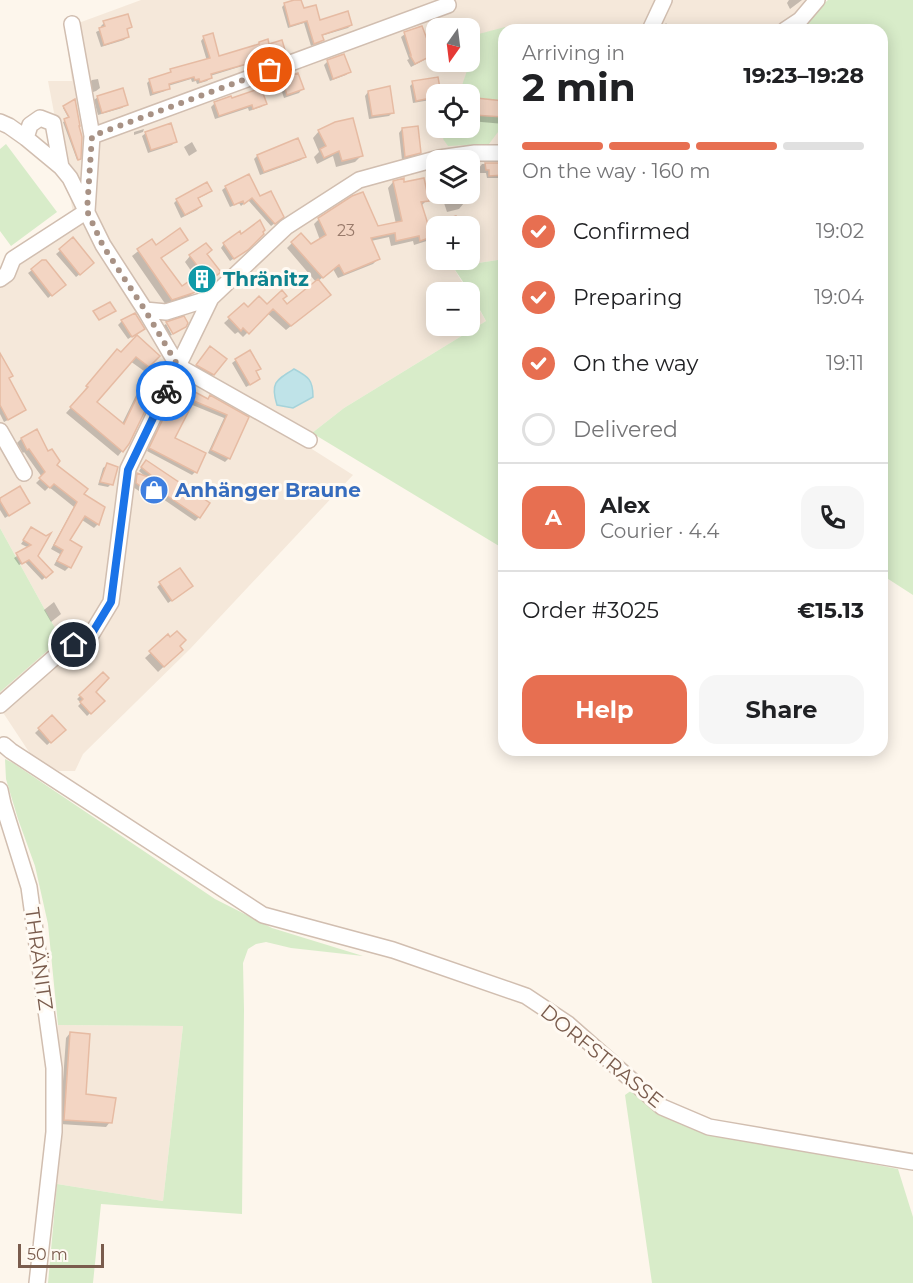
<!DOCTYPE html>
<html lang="en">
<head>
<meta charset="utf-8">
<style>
  body { margin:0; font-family:Montserrat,sans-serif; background:#f6f6f6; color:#202124; height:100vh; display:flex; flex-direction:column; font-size:22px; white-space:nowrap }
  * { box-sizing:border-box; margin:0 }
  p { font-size:20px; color:#757577 }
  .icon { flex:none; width:33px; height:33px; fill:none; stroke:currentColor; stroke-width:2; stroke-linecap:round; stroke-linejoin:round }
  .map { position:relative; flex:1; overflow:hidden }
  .sheet { position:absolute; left:498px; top:24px; width:390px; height:732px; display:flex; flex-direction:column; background:#fff; border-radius:18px; box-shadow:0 3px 15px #0003 }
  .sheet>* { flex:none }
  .needle { width:39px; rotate:194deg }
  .buttons { position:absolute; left:426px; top:18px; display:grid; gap:12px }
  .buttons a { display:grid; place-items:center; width:54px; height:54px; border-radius:12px; background:#fff; box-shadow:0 3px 15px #0003; font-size:30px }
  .scale { position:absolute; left:18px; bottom:15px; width:86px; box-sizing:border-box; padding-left:6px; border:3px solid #7a5c4d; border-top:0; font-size:16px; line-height:21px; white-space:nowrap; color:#7a5c4d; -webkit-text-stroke:4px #fffaf3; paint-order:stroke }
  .pin { position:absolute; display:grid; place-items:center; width:51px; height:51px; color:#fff; margin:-26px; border:3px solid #fff; border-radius:50%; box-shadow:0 2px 6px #0007 }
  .courier { position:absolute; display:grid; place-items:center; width:60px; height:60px; margin:-30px; border:4px solid #1a73e8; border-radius:50%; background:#fff; color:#222; box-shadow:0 2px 8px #0007 }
  .summary em { font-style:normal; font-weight:700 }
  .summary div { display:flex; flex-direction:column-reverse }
  .summary { display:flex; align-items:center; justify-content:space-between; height:102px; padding:0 24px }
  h1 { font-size:39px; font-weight:700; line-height:45px }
  .bar { display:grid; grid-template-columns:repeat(4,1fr); gap:9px 6px; align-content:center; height:72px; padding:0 24px }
  .bar i { height:8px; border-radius:4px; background:#e0e0e0 }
  .bar .on { background:#e76f51 }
  .bar p { grid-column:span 4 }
  .line { display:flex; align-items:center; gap:15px; padding:0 24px; border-top:2px solid #e0e0e0 }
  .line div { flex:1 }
  .round { display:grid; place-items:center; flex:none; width:63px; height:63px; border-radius:18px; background:#f6f6f6 }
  ol { padding:0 24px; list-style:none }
  li { display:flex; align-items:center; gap:18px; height:66px }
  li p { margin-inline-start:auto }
  li .icon { padding:6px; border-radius:50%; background:#e76f51; color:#fff; stroke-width:4 }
  li:last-child { color:#757577 }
  li i { width:33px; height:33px; border:3px solid #e0e0e0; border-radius:50% }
  .action { display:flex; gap:12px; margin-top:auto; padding:12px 24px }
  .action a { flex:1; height:69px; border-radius:18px; background:#e76f51; color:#fff; font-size:24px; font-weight:700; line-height:69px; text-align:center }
  .action a+a { background:#f6f6f6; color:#202124 }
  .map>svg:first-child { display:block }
</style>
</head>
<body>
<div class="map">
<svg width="913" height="1283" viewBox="0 0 913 1283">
  <rect width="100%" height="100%" fill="#fdf6ec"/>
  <path fill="#f5e8da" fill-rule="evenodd" d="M141,0H809L790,18L773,30H504V259L453,267L468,292H436V326H470V294L486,321L344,408L312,433L304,444L353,475L190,649L83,754L75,771H59L33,758L0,708V692L61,639L0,528V279L75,223L48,81H72L65,28ZM436,28H470V62H436ZM436,94H470V128H436ZM436,160H470V194H436ZM436,226H470V260H436Z
    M58,1025L183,1026L163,1201L57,1184L60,1095Z"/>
  <path fill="#d8ecc9" d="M828,0H913V595L882,575V30H794Z
    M505,27L507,30H504V124L489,144L448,146L443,139L447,128H470V94H459L470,62L471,36Z
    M6,144L57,212L11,246L0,231V149Z
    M504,259V549L312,433L344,408L486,321L470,292L453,267Z
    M0,528L61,639L0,692Z
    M5,759L13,763L215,899L272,928L363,956L291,948L266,942L256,944L248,949L243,963L244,1010L242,1214L101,1204L93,1283H48L57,1184L163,1201L183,1026L58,1025L48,924L35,866L18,819L6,779Z
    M632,1090L691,1129L898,1169L913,1217V1283H652L625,1095Z"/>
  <path fill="#bfe3e8" stroke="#a5d3da" stroke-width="1.5" d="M294,369C309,377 313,380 313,397L293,408L277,405C270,383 276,380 294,369Z"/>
  <path fill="#0003" d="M300,0L303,10L319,21L351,25L348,28L321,36L322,40L319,43L311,46L304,23L288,28L282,7L284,5Z
    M789,0H802L790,9L787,3Z
    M104,23L130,27L127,30L128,36L124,40L101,47L96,32L102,29L101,26Z
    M666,23L670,28L669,30H661Z
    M405,34L431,54L428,58L411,67L407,60L409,59L401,37Z
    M204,37L218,57L268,46L283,50L280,53L255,60L252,63L210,76V78L207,81L197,84L196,81L192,82L191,79L168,86V88L165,91L150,96L147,83L150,80L168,74L171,71L207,61L201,41Z
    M328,61L349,72L346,75L330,81L324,65Z
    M98,79L100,88L96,91L90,93L89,83L92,80Z
    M437,79L440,94H436V99L413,103L410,86L413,83Z
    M283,80L302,89L299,93L284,98L279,83Z
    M368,92L393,112L389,116L369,119L365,96Z
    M98,97L126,105L122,108L98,115L94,100Z
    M476,100L504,103V124L470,121V105Z
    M74,101L79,158L77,160L63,122L69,119L63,108Z
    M215,103L265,104L261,107L249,111L248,108L215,119L211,107Z
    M144,129L143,132L134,135V132Z
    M402,129L420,152L416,156L402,160L399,133Z
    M319,131L361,156L355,162L336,167L333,156L317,164L314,157L319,152L313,138Z
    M146,133L176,141L172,145L148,153L142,136Z
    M192,142L197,151L189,156L184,147Z
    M257,156H304L301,160L260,175L254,159Z
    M482,164H504V178H487L486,173H479V168Z
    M393,182L403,184L427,200L421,206L427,227L456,218L458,226H436V238L414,245L413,241L391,246L389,237L371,241L378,259L373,264L338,278L333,269L318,281L324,299L286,330L267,313L243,337L238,332L235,334L224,323L244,305L248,310L267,306L281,299L287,306L316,282L287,248L292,243L311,246L320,240L314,224L319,219L377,228L396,224L388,188Z
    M226,187L259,198L279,220L271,226L248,200L241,206L239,203L230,207L222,190Z
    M210,191L207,194L197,199L201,206L197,210L181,218L174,203L177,200Z
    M441,194H461L464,203L459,209L447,212Z
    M73,240L89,267L76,277L56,254Z
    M151,241L155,247L180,245L160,259L182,288L196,278L185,262L190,256L206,254L219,272L186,299L166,305L132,256Z
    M224,244L242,253L230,261L221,248Z
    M43,262L60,288L48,298L28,273Z
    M122,321L139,332L128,339L118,325Z
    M166,324L172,335L169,336L163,326Z
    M210,348L225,359L212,376L196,367Z
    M121,354L158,356L144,371L130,361L95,403L122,424L143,381L148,376L122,451L118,456L66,413L84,393L83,392L112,355Z
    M236,360L259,369L255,373V382L246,387L232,363Z
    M0,364L25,410L21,413L4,422L0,414Z
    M180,386L247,418L229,458L225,462L208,453L224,418L190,404L173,438L195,472L192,475L147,451L177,389Z
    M21,439L55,465L82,495L98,524L94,528L82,520L68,541L69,567L65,571L54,565L60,554L51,549L74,507L49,487L45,491L36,483L42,477L24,452L23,453L17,443Z
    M107,465L111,484L108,487L98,485L103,468Z
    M143,465L208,503L199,517L195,521L147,488L142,493L133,487L134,479L138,475L147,478L139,471Z
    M0,500L28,503L5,518L0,510Z
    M31,529L36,556L51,572L42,580L25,562L19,565L14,558L29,548L21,544Z
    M160,584L187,590L168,603L157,587Z
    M54,602L61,614L51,622L44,610Z
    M168,637L181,650L158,672L145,658Z
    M103,674L94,692L103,701L87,716L78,706L81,703L77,699Z
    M52,717L64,730L47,745L35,733Z
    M70,1033L84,1095L110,1122L106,1127L60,1124L66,1038Z"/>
  <path fill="#f3d5c3" stroke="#e6bba3" stroke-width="1.5" d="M294,0H301L304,8L316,5L320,20L348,11L352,25L322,35L324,40L314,44L307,21L290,26L284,3Z
    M128,14L132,27L127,29L129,37L104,45L99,28L105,26L103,21Z
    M422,26L433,55L415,64L410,55H411L404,32Z
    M213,33L219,56L259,44V42L268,39L269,44L282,40L285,50L256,59L257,61L211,74L212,78L200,82L199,79L195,80L194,77L169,84L170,89L153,93L149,79L171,72L170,69L210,58L203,36Z
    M344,54L351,72L333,79L327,60Z
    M298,73L304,89L287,95L282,79Z
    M438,77L441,94H436V97L416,101L412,81Z
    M390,86L394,113L372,116L368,91Z
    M123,88L128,105L102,113L97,96Z
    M261,88L267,104L253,109L252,105L219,116L214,102L231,96L232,98Z
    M476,98L504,101L503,117L474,115V112H470V102H475Z
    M75,99L80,126H79L82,137L81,159L78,160L64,119L69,117L63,106Z
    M353,118L363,156L342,161L339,151L324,158L320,149L326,146L318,130L335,122Z
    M171,123L177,142L151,150L145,132Z
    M418,126L421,153L405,157L402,128Z
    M298,138L306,157L264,172L257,155Z
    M485,163H504V175L489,176V170H486Z
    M249,174L260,196L271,191L284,217L275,224L252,198L244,204L243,201L234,205L225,186Z
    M404,178V182L424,178L429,201L421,202L432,237L420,241L419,236L396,241L395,233L371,238L380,259L344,274L339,265L323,278L291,242L301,233L311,244L326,235L318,218L352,196L363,192L378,226L402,221L393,181Z
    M207,182L212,191L198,198L202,206L185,215L176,199Z
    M456,216L460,226H430V224Z
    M260,220L265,230L263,232L264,234L248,250L234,259L223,243L240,231L241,234Z
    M180,228L188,240L161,258L182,286L202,272L189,255L206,243L212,250L207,254L221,272L193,293L172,300L137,249L152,239L156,245Z
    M73,237L94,263L80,275L59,249Z
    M42,260H46L66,285L52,296L31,269Z
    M318,279L331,295L291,326L273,309L249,334L243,328L241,331L228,317L244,303L248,307L259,296L267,304L282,290L287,296L283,299L287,304Z
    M110,302L116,311L99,320L93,311Z
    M135,313L145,329L132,337L121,320Z
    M184,316L188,323L186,327L173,334L166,322Z
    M137,335L160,356L149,367L136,357L97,402L124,424L148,374L160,380L129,444L123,452L70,407L88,387L86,386L117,349L121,352Z
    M210,346L227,359L214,375L196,365Z
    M250,350L261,369L256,371L260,379L250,385L235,359Z
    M0,353L13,376L9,378L26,410L8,420L0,405Z
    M180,384L208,399L210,395L249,417L230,459L211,450L227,415L194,401L175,438L206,453L197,473L149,448Z
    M37,429L48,451L52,449L60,461L57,465L88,489L84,494L105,507L99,525L85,516L70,540L82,547L71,568L57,561L63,550L54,545L77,502L54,484L50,488L39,478L45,472L29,449L27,450L21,438Z
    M146,460L210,503L200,518L151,485L147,491L136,483L137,473L157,480L141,467Z
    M107,463L118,467L113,485L100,482Z
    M20,486L30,503L9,516L0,501V498Z
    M31,527L46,536L51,533L38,556L53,572L46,578L29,560L22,564L16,553L31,545L23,540Z
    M180,568L193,586L172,601L159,582Z
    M177,631L186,640L180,646L183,650L164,667L149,651L168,634L170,637Z
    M103,672L109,678L96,692L105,701L91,714L80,702L83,699L79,695Z
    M52,715L66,730L51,743L38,728Z
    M70,1032L90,1034L86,1094L116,1098L112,1123L64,1120Z"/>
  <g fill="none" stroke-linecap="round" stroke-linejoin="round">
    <g stroke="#d1beb0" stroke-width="18">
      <path id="minor" d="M650,30L664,0
        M785,30L800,20L817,0
        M0,122L9,126L26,138L61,167L70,178L103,245L145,310L178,366L309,440
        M92,136L448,5
        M26,138L30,125L40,118L53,123L61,167
        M0,279L7,274L13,259L87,211L92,136L72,24
        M145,310L166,312L211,298
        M0,431L24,473
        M0,705L57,655L91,635L111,602L128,469L211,298L286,227L359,180L439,158L475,153H504
        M4,745L11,751L263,915L393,950L526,996L568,1024L662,1107L709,1127L913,1162
        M0,790L3,804L29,887L54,1068V1132L37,1283"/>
    </g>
    <use href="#minor" stroke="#fff" stroke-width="15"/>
  </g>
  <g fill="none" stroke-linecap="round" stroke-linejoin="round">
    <path stroke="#a89285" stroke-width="6" stroke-dasharray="0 10.8" d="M166,391L178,366L145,310L103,246L87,211L92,136L270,70"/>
    <path stroke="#1a73e8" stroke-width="8" d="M74,645L91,635L111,602L128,470L166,391"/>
  </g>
  <defs>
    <g id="building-disc" transform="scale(1.5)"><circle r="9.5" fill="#0f9aa8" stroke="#fffaf3"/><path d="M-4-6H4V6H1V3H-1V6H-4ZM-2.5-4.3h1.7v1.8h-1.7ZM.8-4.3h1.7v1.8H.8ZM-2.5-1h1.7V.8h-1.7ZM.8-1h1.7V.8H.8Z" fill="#fff"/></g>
    <g id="shop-disc" transform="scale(1.5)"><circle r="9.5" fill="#3f7fe0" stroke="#fffaf3"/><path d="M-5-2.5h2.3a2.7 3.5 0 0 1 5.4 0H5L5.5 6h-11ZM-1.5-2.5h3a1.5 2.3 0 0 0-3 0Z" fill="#fff"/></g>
  </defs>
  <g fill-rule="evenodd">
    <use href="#building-disc" x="202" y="279"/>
    <use href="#shop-disc" x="154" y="490"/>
  </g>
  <g text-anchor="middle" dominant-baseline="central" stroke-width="6" stroke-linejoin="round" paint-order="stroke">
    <g font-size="16" fill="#987a6a">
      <text x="346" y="230">23</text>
    </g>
    <g font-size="20" font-weight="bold" fill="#0d838f" stroke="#fffaf3" text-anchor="start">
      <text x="223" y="279">Thränitz</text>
    </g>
    <g font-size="20" font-weight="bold" fill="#366cbe" stroke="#fffaf3" text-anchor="start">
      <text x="175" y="490">Anhänger Braune</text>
    </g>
    <g font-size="20" fill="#7a5c4d" stroke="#fffaf3">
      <text transform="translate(39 959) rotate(82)">THRÄNITZ</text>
      <text transform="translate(602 1056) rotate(39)">DORFSTRASSE</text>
    </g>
  </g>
</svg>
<div class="buttons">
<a><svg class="needle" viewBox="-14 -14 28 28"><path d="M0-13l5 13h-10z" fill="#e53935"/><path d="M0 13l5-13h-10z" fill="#757577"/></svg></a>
<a><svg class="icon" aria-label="locate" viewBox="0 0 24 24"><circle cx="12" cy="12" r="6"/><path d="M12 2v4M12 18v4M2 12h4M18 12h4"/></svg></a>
<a><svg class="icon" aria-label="layers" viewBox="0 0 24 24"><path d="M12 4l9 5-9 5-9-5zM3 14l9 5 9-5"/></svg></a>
<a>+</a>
<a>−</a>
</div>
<div class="scale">50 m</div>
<div class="pin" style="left:270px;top:70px;background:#ea580c"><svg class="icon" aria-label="bag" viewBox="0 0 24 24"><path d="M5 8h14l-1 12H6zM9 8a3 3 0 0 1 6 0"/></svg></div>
<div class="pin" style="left:74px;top:645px;background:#1f2937"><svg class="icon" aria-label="home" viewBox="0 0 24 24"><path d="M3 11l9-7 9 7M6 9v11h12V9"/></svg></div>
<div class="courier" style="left:166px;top:391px"><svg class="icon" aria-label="bike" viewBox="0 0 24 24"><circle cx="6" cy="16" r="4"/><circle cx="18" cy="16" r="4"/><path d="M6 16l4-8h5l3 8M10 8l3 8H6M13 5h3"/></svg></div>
<section class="sheet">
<div class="summary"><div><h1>2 min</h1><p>Arriving in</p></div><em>19:23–19:28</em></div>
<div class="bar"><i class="on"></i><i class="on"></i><i class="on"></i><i></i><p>On the way · 160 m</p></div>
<ol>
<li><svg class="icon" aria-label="check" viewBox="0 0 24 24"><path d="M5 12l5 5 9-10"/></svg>Confirmed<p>19:02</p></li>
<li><svg class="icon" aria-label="check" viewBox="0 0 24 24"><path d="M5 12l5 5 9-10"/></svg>Preparing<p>19:04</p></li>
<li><svg class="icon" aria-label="check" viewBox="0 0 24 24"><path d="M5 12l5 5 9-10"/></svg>On the way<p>19:11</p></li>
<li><i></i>Delivered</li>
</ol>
<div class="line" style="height:108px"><b class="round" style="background:#e76f51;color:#fff">A</b><div><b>Alex</b><p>Courier · 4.4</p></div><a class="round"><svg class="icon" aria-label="phone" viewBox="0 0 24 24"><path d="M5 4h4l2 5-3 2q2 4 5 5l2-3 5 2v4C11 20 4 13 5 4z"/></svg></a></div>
<div class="line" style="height:78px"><div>Order #3025</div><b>€15.13</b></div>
<div class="action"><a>Help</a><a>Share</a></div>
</section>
</div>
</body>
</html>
